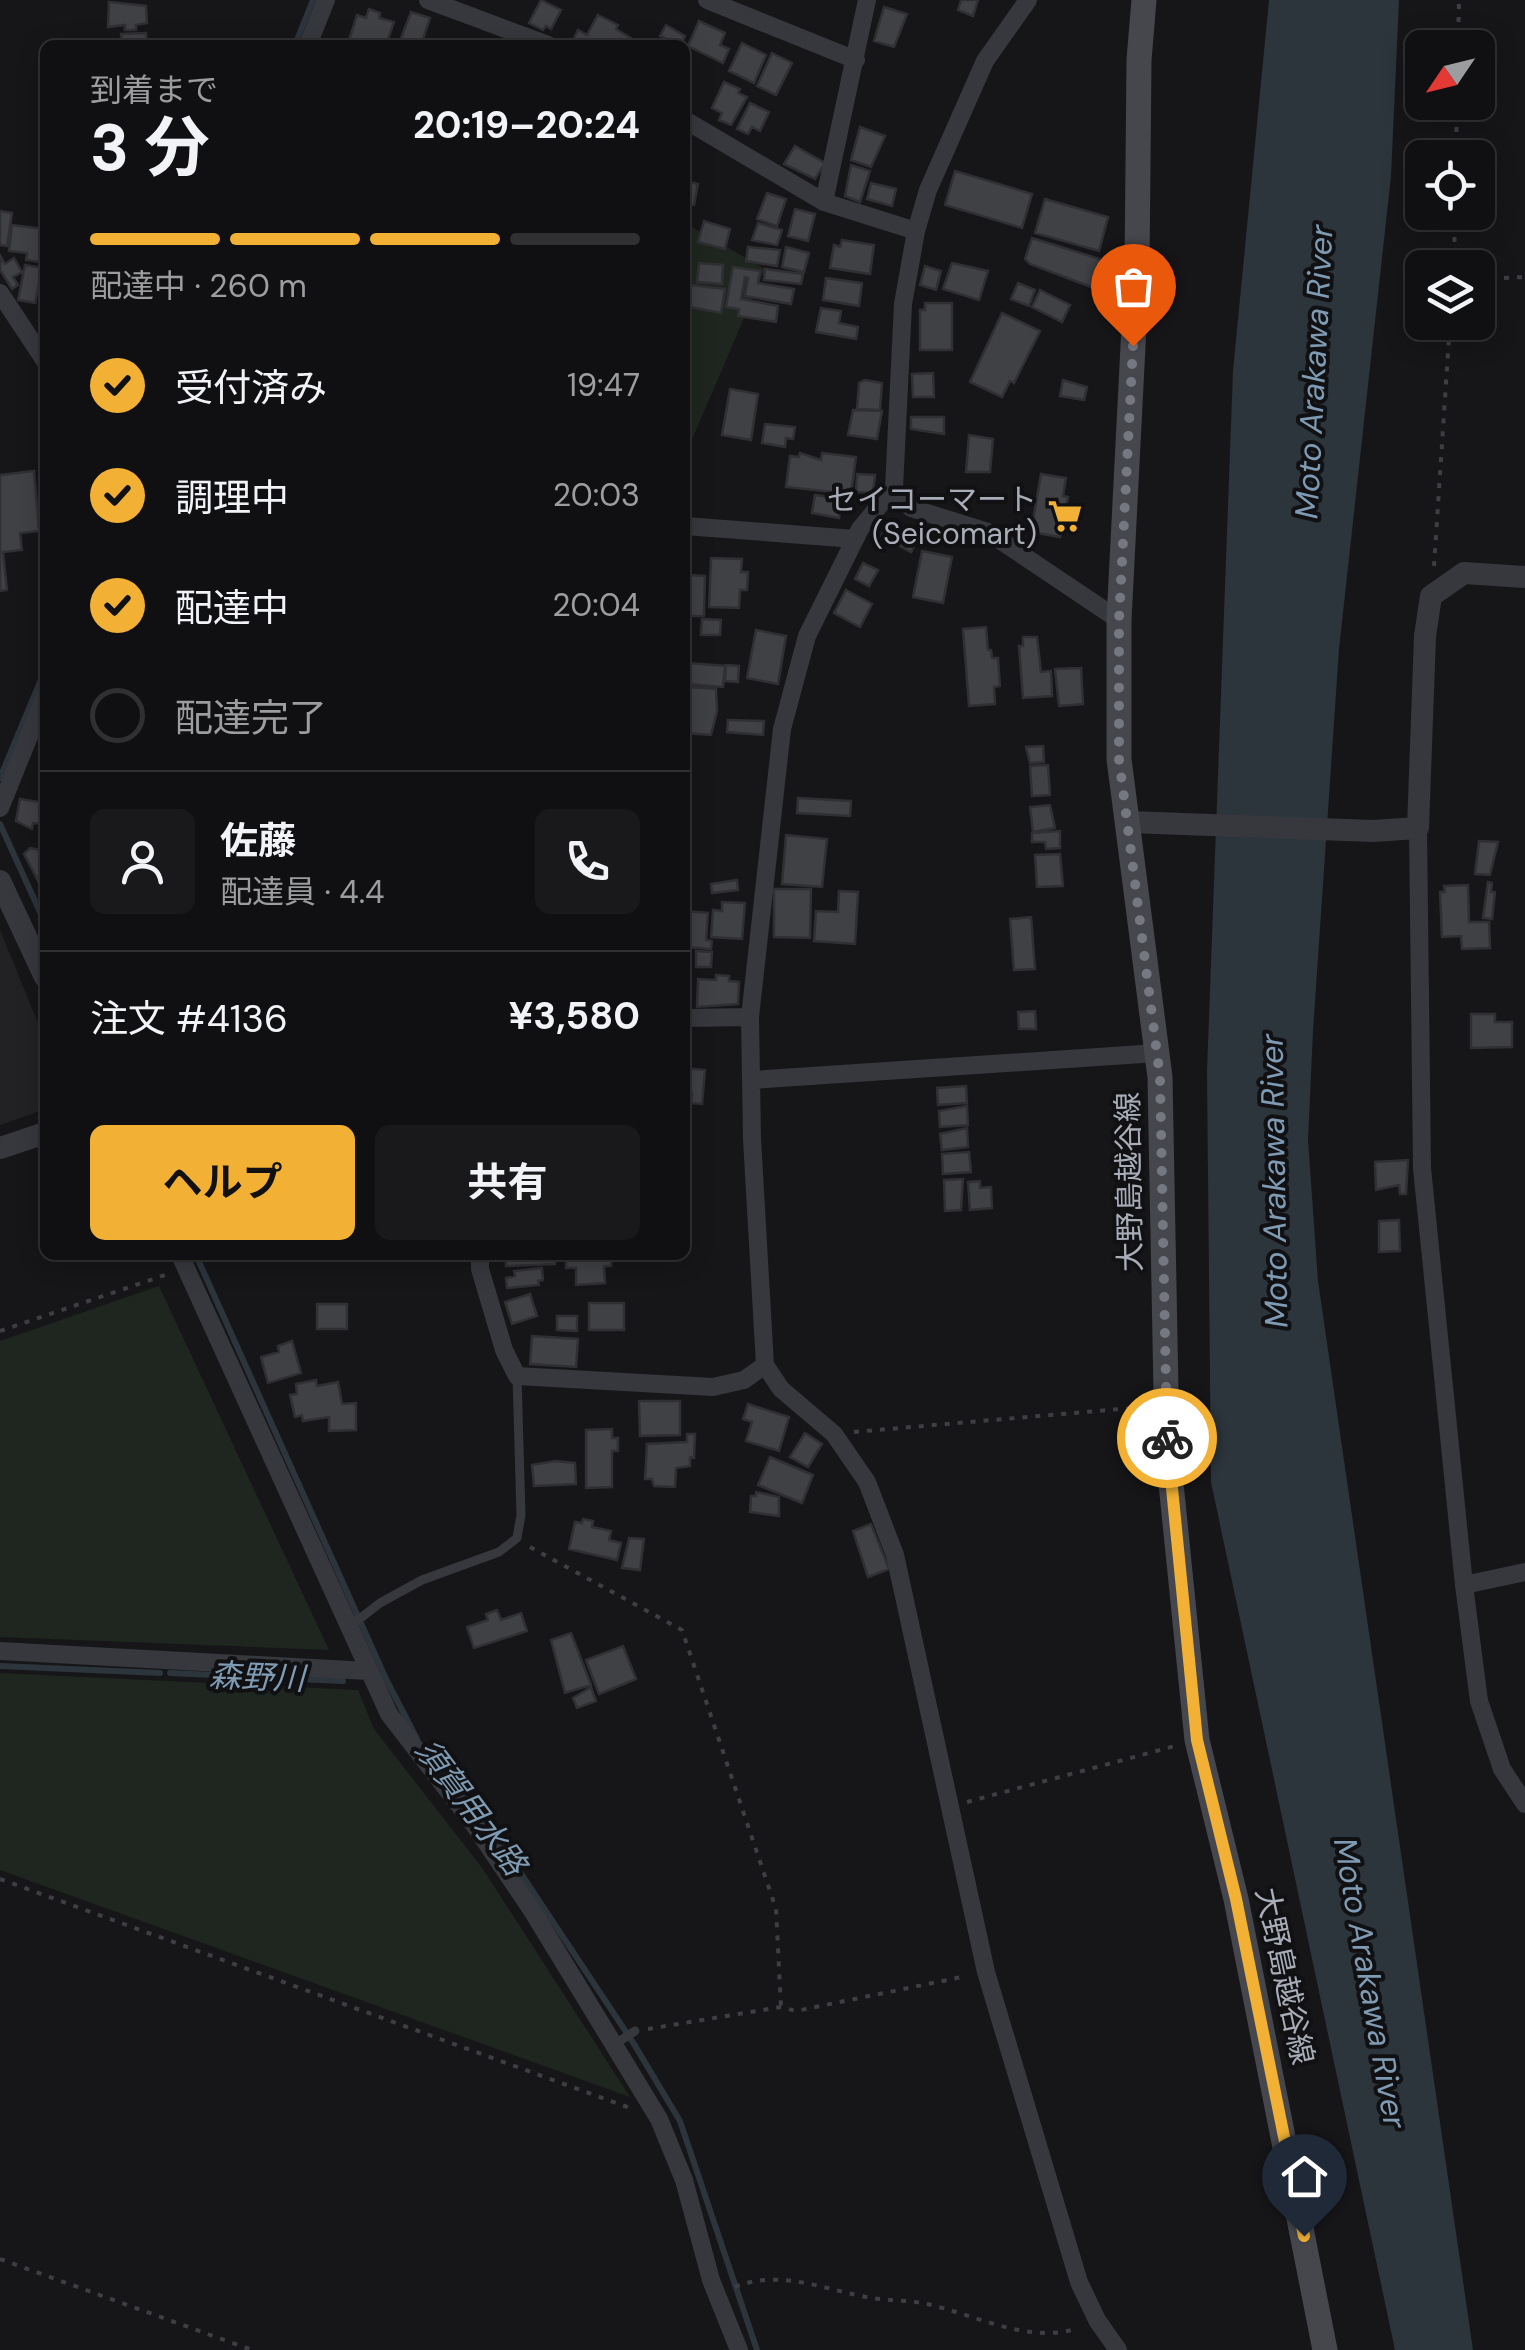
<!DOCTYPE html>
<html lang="ja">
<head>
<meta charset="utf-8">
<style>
  body { margin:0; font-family:"DM Sans","Noto Sans JP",sans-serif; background:#19191b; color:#f1f3f6; height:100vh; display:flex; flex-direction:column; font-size:38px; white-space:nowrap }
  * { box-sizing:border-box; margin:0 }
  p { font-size:32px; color:#9c9d9f }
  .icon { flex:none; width:55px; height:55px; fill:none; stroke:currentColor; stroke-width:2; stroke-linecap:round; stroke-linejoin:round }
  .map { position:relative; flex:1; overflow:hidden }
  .panel { position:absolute; left:40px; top:40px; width:650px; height:1220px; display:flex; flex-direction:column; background:#101012; border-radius:15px; box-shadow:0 5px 25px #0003,0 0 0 2px #303032 }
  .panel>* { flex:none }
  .needle { width:65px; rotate:235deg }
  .controls { position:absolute; left:1405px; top:30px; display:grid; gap:20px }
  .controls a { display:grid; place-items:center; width:90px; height:90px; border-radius:15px; background:#101012; box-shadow:0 5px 25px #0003,0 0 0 2px #303032; font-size:50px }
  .pin { position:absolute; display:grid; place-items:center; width:85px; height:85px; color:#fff; margin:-102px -42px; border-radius:50% 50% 50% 0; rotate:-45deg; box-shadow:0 0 10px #0007 }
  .pin .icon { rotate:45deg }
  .courier { position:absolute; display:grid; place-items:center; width:100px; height:100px; margin:-50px; border:8px solid #f2b134; border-radius:50%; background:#fff; color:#222; box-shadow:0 2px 12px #0007 }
  .overview em { font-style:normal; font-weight:700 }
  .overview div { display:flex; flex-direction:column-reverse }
  .overview { display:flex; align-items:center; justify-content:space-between; height:170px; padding:0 50px }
  h1 { font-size:65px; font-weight:700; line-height:75px }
  .bar { display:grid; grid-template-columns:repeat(4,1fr); gap:15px 10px; align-content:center; height:120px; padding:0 50px }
  .bar i { height:12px; border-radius:8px; background:#303032 }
  .bar .current { background:#f2b134 }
  .bar p { grid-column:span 4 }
  .line { display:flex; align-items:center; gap:25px; padding:0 50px; border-top:2px solid #303032 }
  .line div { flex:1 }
  .round { display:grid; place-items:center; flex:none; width:105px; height:105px; border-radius:15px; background:#19191b }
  ol { padding:0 50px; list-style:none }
  li { display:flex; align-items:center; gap:30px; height:110px }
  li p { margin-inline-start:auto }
  li .icon { padding:10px; border-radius:50%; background:#f2b134; color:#111; stroke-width:4 }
  li:last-child { color:#9c9d9f }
  li i { width:55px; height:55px; border:5px solid #303032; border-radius:50% }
  .button { display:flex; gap:20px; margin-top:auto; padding:20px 50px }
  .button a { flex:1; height:115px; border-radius:15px; background:#f2b134; color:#111; font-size:40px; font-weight:700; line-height:115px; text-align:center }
  .button a+a { background:#19191b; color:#f1f3f6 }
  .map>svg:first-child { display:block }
</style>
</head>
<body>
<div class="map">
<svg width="1525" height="2350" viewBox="0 0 1525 2350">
  <rect width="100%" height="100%" fill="#161618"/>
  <path fill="#222225" d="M0,930L45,1040V1109L0,1125Z"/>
  <path fill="#1e261f" d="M685,223L765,269L685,456Z
    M159,1286L329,1650L0,1637V1341Z
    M0,1673L358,1690L374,1729L483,1869L630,2097L0,1870Z"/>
  <path fill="#2c353c" d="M1269,0H1399L1391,176L1339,649L1313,1031L1308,1140L1318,1281L1473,2350H1395L1211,1482L1207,1071L1233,371Z"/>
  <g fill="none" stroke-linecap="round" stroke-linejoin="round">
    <path stroke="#2c353c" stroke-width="6" d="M295,45L313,0
      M0,778L45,670
      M0,824L45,923
      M196,1255L386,1679L417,1739
      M0,1666L160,1673
      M170,1673L343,1681
      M450,1779L506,1851L634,2044L680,2121L757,2350"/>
  </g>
  <path fill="#404145" stroke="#303034" stroke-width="2.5" d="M541,0L561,10L551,29L546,26L543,30L529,23Z
    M961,0H978L973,16L958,10Z
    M109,2L146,6L147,23L136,25V30H125V25L108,27Z
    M884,7L907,14L894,47L874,41Z
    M369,9L380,13L379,18L394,22L387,42L381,40L379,45H365L349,40L357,15L366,18Z
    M411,12L430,18L421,45L400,41Z
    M598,15L618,25L616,29L634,40L635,45H586L574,38L578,30L587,35Z
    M699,21L725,33L720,45L729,49L723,63L688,46Z
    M666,25L685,36L681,45L660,36Z
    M146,33L147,45H122L121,34Z
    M742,43L766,55L754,83L729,71Z
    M772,53L792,63L776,95L757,86Z
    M724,82L740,89L738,93L747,97L731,125L719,120L722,113L712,108Z
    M750,103L769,112L760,131L752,127L748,134L737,129Z
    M860,127L885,136L871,167L851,160Z
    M795,146L825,163L815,179L784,164Z
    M851,165L870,171L860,202L845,196Z
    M955,171L1032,194L1022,228L945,205Z
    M685,181L698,184L694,205L685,203Z
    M871,183L896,189L892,206L867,199Z
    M767,193L786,199L777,226L757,219Z
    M1045,199L1108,217L1099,251L1035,233Z
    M795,209L815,214L808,241L788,236Z
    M0,211L12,213L7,246L0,245Z
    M704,221L730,229L725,249L698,242Z
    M758,223L782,230L777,245L752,240Z
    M12,225L45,229L42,262L26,260L27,253L9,251Z
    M1032,238L1103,260L1094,288L1030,264L1025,259Z
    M842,240L874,245L870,274L830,268L834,245L840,247Z
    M748,247L780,250L777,266L746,261Z
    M786,247L809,253L804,272L782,267Z
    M1,257L5,264L14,258L22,272L13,277L18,285L12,289L0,270Z
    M699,263L723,265L722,284L697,282Z
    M952,263L988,271L979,300L943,289Z
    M25,265L42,268L35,303L18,300Z
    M925,266L941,271L936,290L920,285Z
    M733,267L760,271L758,283L794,289L791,304L745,296L748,278L745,277L741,299L778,306L776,322L738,316L739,309L726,307Z
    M765,269L803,274L801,284L764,280Z
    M826,278L862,283L859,306L823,300Z
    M1018,283L1035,290L1029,306L1011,299Z
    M691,285L725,289L721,313L685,306L686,287Z
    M1040,290L1070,305L1062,322L1032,307Z
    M925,303H952V350H920V310H925Z
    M821,308L841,311L839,323L858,327L856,339L816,332Z
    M1002,313L1040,331L1014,383L1010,381L1002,397L970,382Z
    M933,373L934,397H913L912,374Z
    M865,380L882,383L880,410L857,409L859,383Z
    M1063,380L1087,387L1084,400L1060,396Z
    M730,389L758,394L751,440L722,435Z
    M853,410L882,411L877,439L848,435Z
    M911,417H944V434L911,429Z
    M765,424L795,427L793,439L786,438L785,447L762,443Z
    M969,435L993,439L990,472H966Z
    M800,453L821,460L822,453L856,457L851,494L786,487L790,456L799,457Z
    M34,471L39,531L20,533L22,550L3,552L7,590L0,591V475Z
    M857,474L875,475L873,493L856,492Z
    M1041,474L1066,478L1063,496L1068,497L1060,537L1031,532Z
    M815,495L842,499L839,518L812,513Z
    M890,521L919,537L911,552L881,536Z
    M922,551L952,557L943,603L913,597Z
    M711,558L742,559L741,572H748L747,590H740L739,608L709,607Z
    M863,563L878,570L869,586L855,579Z
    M690,575L705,576L704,616H689Z
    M846,590L872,604L860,627L834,613Z
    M702,619L721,620L720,635H701Z
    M986,627L988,650H991L992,658H998L1000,686L994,687L995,704L969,706L963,629Z
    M756,630L786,636L778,684L747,678Z
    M1023,637H1037L1041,672L1051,671L1052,696L1023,698L1019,646H1023Z
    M689,663L725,666L723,687L687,684Z
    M726,665L739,666L738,682L725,681Z
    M1081,668L1083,704L1059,706L1055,669Z
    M689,687L716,689L717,711L711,735L685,733Z
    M728,720L764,721L763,735L727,732Z
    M1043,746L1044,762L1030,763L1026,747Z
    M1048,765L1050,795L1032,796L1030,766Z
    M798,798L851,801L850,816L797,813Z
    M20,799L45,803V824L33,823L32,829L16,821Z
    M1050,805L1055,828L1033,832L1030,807Z
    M1060,831V848L1046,849L1045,842H1032V833Z
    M786,835L827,839L822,887L782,884Z
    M1479,841L1498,842L1490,875L1475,874Z
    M30,848L45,851V894L24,854Z
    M1060,854L1063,886L1037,887L1035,855Z
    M737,880L738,890L712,893L711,884Z
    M1488,882L1492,883L1491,892H1495L1492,919L1483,918Z
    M1468,885L1469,922H1489L1490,948L1462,949L1461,936L1442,937L1440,892H1445L1444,886Z
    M774,889H811L810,938L774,937Z
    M839,891L858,892L855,944L814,941L816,911L838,912Z
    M722,902L745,903L742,939L711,937L713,910L722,911Z
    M685,911L708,913L706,940L712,941L711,949L685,947Z
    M1031,917L1035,969L1014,970L1010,919Z
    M696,951L712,952L711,967H696Z
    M716,975L729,976V981L739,982L738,1004L697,1007L698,979L716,980Z
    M1035,1011L1036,1029H1019L1018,1012Z
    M1471,1014H1495V1022H1512V1047L1471,1048Z
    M685,1068L705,1070L702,1104L691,1103L692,1093H685Z
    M966,1086L967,1103L938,1105L937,1088Z
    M967,1106L968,1125L940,1127L939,1111Z
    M967,1128L968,1147L942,1150L940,1134Z
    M969,1152L971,1172L943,1174L942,1154Z
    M1408,1160L1406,1194H1400L1399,1185L1376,1190L1375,1162Z
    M963,1179L961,1210L945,1211L944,1180Z
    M980,1181V1188L991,1187L992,1208L970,1210L968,1182Z
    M1399,1220L1400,1251L1379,1252V1221Z
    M506,1255H555V1264L506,1266Z
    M566,1255L611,1257V1266H604L605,1283L576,1285V1268H566Z
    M542,1268L543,1280L538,1281L539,1285L507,1288L506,1278L515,1276L514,1271Z
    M530,1294L537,1316L512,1324L505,1302Z
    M589,1303H624V1330H589Z
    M317,1304H347V1329H317Z
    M557,1316H577V1331L557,1330Z
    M532,1336L578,1339L576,1367L530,1364Z
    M292,1341L301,1373L268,1383L261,1357L279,1352L278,1346Z
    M316,1380L317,1386L338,1382L342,1404L356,1403V1430L329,1431V1417L303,1421L302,1415L295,1417L290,1395L297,1394L296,1384Z
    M639,1401H680V1435L640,1436Z
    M748,1404L789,1417L779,1451L746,1441L752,1422L743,1419Z
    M612,1429V1438H618V1451H612V1487L586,1488V1430Z
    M805,1433L822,1444L808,1467L790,1457Z
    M687,1434H695L694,1458L690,1457V1466L676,1468L675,1487L654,1486L652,1479H645L647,1444L687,1442Z
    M770,1457L813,1475L802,1503L758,1485Z
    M555,1461L575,1463L576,1484L534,1486L532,1465Z
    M756,1492L779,1497V1516L750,1512L751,1496H756Z
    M583,1519L593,1521L592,1527L611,1531L609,1540L621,1543L617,1560L569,1549L575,1522L582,1523Z
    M871,1524L889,1569L868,1577L853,1531Z
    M629,1538L644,1539L640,1570L622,1568Z
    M497,1610L501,1620L521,1613L527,1631L474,1648L467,1627L488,1620L486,1614Z
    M571,1633L591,1685L565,1693L551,1640Z
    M623,1646L636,1679L599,1694L586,1660Z
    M591,1687L596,1701L577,1708L573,1698Z"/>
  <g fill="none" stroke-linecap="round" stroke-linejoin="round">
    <path stroke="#3d3f44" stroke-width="4" stroke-dasharray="5 8" stroke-linecap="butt" d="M1458,48L1459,0
      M1456,158L1457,102
      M1454,268L1455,212
      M1478,279L1525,277
      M1434,566L1450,322
      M0,1331L168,1274
      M854,1432L1143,1407
      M530,1547L682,1630L776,1909L781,2007
      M967,1802L1175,1746
      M0,1879L630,2108
      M648,2029L781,2007L796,2011L967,1976
      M0,2259L252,2350
      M735,2287C780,2268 828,2291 872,2298C890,2301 909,2300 927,2304C973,2314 1030,2345 1078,2328"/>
    <path stroke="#37383d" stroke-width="9" d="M349,1627L380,1603L422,1580L499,1552L517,1538L521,1515L517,1377
      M615,2044L635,2031"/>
    <path stroke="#37383d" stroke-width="18" d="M428,0L548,45
      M707,0L856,60
      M1028,0L985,61L928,190L916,231L903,304L894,488L911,508L988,532L1119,620
      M308,45L326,0
      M685,120L824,202L916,231
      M824,202L867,0
      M0,293L45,361
      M685,526L855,539
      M0,808L45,697
      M1418,828L1422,1168L1464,1585L1479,1701L1502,1769L1525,1804
      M685,1018L750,1017
      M752,1080L1157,1053
      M180,1255L389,1714L473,1823L533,1912L659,2119L684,2180L711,2280L739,2350
      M480,1255V1269L504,1350L517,1376L713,1387L744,1380L765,1365L752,1139L750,1017L782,729L807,636L860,529L894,488
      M765,1365L781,1389L834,1434L867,1482L895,1555L986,1972L1079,2282L1097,2320L1118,2350
      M1464,1585L1525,1572
      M0,1651L368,1671"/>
    <path stroke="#37383d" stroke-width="22" d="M1129,822L1373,831L1418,828L1425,636L1431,596L1464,573L1525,577
      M0,881L45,977
      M0,1148L45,1133"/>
    <path stroke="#45474d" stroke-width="25" d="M1144,0L1139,60L1137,268L1119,620V759L1160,1077L1167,1444L1197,1740L1236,1899L1325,2350"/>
  </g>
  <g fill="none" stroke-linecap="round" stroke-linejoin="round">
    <path stroke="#757880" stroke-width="10" stroke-dasharray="0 18" d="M1133,346L1119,620V759L1160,1077L1167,1438"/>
    <path stroke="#f2b134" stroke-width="12" d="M1167,1438L1197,1740L1236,1899L1304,2236"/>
  </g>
  <defs>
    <g id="supermarket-bare" transform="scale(2.7)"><path d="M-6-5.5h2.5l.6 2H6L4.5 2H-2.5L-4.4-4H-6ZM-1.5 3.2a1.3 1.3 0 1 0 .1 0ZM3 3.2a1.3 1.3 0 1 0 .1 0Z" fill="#f2b134" stroke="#111113" stroke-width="2.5" paint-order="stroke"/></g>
  </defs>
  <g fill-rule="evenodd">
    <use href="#supermarket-bare" x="1065" y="516"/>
  </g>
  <g text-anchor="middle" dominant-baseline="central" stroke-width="8" stroke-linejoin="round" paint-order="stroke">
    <g font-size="30" fill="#a8adb8" stroke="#111113" text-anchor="end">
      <text x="1037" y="499">セイコーマート<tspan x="1037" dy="34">(Seicomart)</tspan></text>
    </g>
    <g font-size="30" fill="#a8adb8" stroke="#111113">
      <text transform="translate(1129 1182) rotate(-91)">大野島越谷線</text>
      <text transform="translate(1285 1976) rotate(78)">大野島越谷線</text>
    </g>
    <g font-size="32" font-style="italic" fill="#7f9bb3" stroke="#111113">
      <text transform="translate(1314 372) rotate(-87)">Moto Arakawa River</text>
      <text transform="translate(1274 1181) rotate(-91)">Moto Arakawa River</text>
      <text transform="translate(257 1677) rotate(2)">森野川</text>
      <text transform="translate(471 1807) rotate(53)">須賀用水路</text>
      <text transform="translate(1370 1983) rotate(80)">Moto Arakawa River</text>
    </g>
  </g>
</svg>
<div class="controls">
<a><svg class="needle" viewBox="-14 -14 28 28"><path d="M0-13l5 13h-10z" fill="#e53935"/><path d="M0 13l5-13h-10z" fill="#9c9d9f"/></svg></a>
<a><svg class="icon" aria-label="locate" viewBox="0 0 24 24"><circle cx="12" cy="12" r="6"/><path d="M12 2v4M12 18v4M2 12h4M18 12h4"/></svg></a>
<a><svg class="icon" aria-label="layers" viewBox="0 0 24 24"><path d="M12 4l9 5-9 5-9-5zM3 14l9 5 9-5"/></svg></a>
</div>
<div class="pin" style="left:1133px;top:346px;background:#ea580c"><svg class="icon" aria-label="bag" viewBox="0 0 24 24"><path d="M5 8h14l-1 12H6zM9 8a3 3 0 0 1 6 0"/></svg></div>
<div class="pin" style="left:1304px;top:2236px;background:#1f2937"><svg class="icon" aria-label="home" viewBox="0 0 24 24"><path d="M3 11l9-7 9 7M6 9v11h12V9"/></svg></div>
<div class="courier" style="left:1167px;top:1438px"><svg class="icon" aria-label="bike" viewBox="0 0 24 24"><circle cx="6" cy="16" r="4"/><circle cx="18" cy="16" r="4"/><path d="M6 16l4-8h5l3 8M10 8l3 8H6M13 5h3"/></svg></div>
<section class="panel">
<div class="overview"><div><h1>3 分</h1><p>到着まで</p></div><em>20:19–20:24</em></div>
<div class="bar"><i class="current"></i><i class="current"></i><i class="current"></i><i></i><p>配達中 · 260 m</p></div>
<ol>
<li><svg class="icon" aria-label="check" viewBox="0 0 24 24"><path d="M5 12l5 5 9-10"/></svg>受付済み<p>19:47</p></li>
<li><svg class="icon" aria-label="check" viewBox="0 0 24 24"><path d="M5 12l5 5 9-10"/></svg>調理中<p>20:03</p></li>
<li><svg class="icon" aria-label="check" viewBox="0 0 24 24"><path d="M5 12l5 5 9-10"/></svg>配達中<p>20:04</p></li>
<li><i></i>配達完了</li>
</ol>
<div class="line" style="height:180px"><a class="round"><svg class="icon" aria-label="person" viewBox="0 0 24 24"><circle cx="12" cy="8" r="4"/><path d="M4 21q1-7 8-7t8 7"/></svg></a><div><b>佐藤</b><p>配達員 · 4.4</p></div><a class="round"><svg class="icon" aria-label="phone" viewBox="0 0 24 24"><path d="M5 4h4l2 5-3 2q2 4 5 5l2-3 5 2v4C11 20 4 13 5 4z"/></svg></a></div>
<div class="line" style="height:130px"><div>注文 #4136</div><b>¥3,580</b></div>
<div class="button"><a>ヘルプ</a><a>共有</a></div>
</section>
</div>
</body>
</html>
